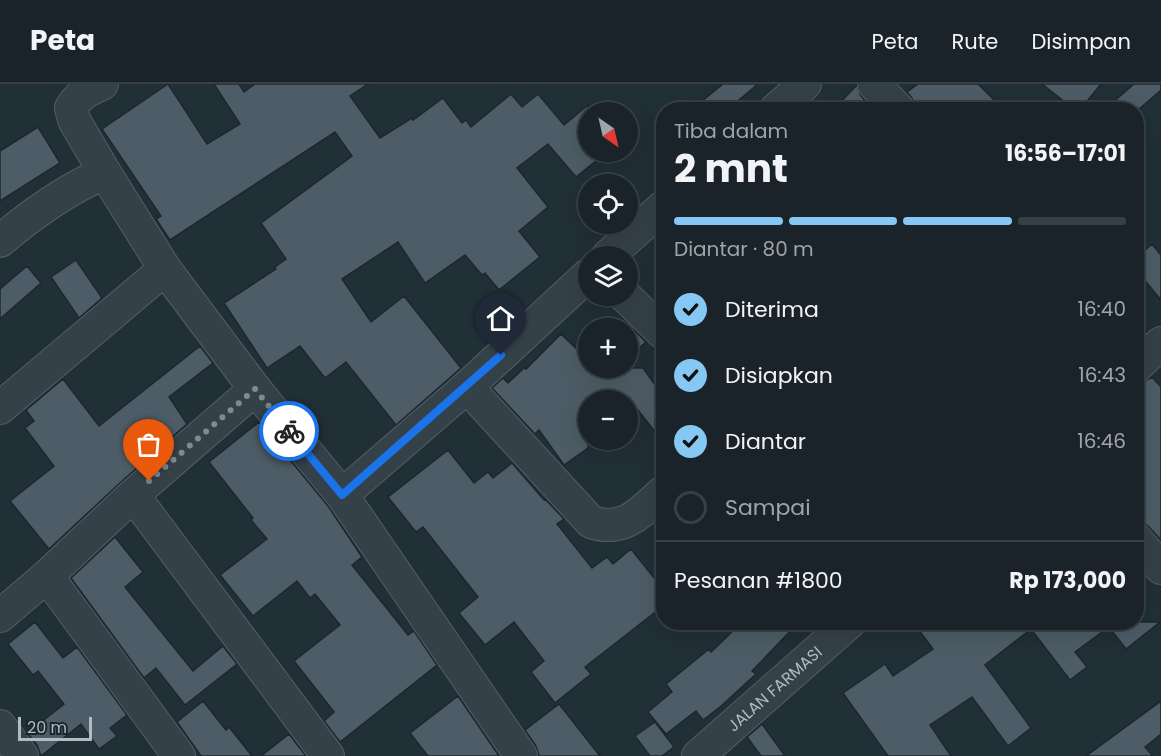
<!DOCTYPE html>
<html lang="id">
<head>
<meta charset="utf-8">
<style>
  body { margin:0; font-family:Poppins,sans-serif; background:#222b31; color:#f1f3f6; height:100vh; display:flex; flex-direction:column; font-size:22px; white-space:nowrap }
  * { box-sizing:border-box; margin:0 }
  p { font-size:20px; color:#9fa4a8 }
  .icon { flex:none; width:33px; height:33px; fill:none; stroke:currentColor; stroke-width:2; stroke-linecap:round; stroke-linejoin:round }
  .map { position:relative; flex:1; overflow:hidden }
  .drawer { position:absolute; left:656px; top:18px; width:488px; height:528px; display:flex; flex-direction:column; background:#192329; border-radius:24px; box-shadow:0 6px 24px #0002,0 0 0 2px #374046 }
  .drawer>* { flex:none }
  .needle { width:39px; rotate:146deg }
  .tools { position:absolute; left:578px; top:18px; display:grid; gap:12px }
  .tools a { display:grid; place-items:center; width:60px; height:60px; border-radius:50%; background:#192329; box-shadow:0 6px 24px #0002,0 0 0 2px #374046; font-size:30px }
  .scale { position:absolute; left:18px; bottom:15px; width:74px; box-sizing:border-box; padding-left:6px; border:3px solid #afbcc4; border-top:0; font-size:16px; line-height:21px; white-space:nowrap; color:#afbcc4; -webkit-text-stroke:4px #1a262c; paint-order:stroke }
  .pin { position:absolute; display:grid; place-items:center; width:51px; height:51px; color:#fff; margin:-62px -26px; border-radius:50% 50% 50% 0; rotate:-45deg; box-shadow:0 0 6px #0007 }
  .pin .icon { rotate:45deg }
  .courier { position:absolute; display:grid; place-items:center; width:60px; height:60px; margin:-30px; border:4px solid #1a73e8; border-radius:50%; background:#fff; color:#222; box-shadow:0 2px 8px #0007 }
  .head em { font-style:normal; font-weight:700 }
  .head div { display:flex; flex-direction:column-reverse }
  .head { display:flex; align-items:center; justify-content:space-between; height:102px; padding:0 18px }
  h1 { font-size:39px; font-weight:700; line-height:45px }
  .bar { display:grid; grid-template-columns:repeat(4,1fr); gap:9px 6px; align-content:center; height:72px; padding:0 18px }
  .bar i { height:8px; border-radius:4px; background:#374046 }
  .bar .active { background:#86c7f3 }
  .bar p { grid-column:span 4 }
  .line { display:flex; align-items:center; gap:15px; padding:0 18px; border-top:2px solid #374046 }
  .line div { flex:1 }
  ol { padding:0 18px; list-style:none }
  li { display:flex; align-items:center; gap:18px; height:66px }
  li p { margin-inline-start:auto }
  li .icon { padding:6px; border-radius:50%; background:#86c7f3; color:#111; stroke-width:4 }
  li:last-child { color:#9fa4a8 }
  li i { width:33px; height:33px; border:3px solid #374046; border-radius:50% }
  header { display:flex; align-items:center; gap:36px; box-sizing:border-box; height:84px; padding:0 30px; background:#192329; border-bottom:2px solid #374046 }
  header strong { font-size:28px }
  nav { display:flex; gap:33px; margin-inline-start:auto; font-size:21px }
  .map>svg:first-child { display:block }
</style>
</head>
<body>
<header>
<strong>Peta</strong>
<nav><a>Peta</a><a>Rute</a><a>Disimpan</a></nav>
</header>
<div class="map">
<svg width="1161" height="672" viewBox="0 0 1161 672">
  <rect width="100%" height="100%" fill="#212f37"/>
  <path fill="#4d5c66" stroke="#1c282e" stroke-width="1.5" d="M168,0L207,60L240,40L214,0H239L244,8L255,0H368L350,12L380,54L412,34L413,36L443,14L462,39L466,36L471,43L511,10L522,23L538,10L564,41L588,21V68H607L576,93L548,60L517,84L548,123L519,147L540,173L499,206L485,189L482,191L465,171L425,199L398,158L342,195L371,238L404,212L461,284L396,341L346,278L325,294L300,262L267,284L224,219L276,185L275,183L286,175L261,139L352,72L335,48L170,156L156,135L161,132L102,45Z
    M723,0H758L727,26H691Z
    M918,0H978L1004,26H916L912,14L907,8Z
    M1042,0H1101L1080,26H1075Z
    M1134,0H1161V6L1138,26H1104Z
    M857,1L861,12L870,22L867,26H833Z
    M38,43L60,79L0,117V67Z
    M1152,160L1161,171V216L1136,186V174Z
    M76,176L102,214L79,234L51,193Z
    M27,182L41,199L0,235V205Z
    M631,243L646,258L627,274V247Z
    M561,250L588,276V284H643L663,312V358L638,326L627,335V316H588V364L564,381L539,346L535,350L492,304L503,294L508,299L524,284L526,285Z
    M200,262L213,279L169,313L187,340L121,398L49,465L10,417L54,382L25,344L34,337L26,326L63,295L99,342Z
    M1152,293L1161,303V456L1149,443L1142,438L1136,437V302Z
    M259,338L328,422L362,473L352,481L408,551L414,547L437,581L340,658L324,637L334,628L294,577L340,541L315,510L310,514L297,497L253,532L220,491L267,455L251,436L253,434L209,378Z
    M448,366L474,399L488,388L493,394L512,379L544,416L545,415L564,435L557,440L592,484L607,473L613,480L631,465L663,505V522L585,583L591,590L555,619L531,588L544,577L514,538L485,561L459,529L478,513L423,443L416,448L388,413Z
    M115,453L143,488L125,503L193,587L223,562L237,580L185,621L156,584L144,594L71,494Z
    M35,538L63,574L77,563L127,631L110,644L117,652L99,665L81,640L41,672L37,661L27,649L64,620L38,587L33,591L8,560Z
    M742,538H799L752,587L756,590L720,623L703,636L696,627L666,650L648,628L672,608L666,600L709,565L711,568Z
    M913,538H1160L1126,565L1109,543L1075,568L1087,583L1070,596L1031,545L985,581L1031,644L1008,662L972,613L930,641L951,672H888L843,609L885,580L893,592L933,565Z
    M458,612L499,672H428L410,649Z
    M203,617L226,646L229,643L252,672H201L177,638Z
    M1161,617V650L1145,663L1153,672H1086Z
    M559,620L600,672H539L536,662L525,646Z
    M655,638L674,663L662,672H650L635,652Z
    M762,640L785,672H761L747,653Z
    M289,650L306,672H261Z"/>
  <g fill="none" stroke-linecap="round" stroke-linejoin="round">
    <g stroke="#525f65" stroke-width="34">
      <g id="minor">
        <path d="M102,0C88,6 79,10 71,24L74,36L105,89L165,185L255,305L342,411"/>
        <path d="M874,0L899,26"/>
        <path d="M775,26L805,0"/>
        <path d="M0,157C32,130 66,105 105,89"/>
        <path d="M608,172L663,123"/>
        <path d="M625,212L663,249"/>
        <path d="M1136,283L1161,259"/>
        <path d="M467,303L591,438C624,449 641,428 663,408"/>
        <path d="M0,324L165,185"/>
        <path d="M133,411L328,672"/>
        <path d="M1136,455L1161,484"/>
        <path d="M47,492L179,672"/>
        <path d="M0,532L47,492L133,411L255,305"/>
        <path d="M0,642L22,672"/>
        <path d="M521,672L342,411L467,303L588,191"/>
        <path id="s1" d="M698,672L850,538"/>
      </g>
    </g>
    <use href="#minor" stroke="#354148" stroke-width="32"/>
  </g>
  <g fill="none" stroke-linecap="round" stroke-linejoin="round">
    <path stroke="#7d8b93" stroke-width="6" stroke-dasharray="0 10.8" d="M149,397L255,305L289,347"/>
    <path stroke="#1a73e8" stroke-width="8" d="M289,347L342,411L501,271"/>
  </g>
  <g text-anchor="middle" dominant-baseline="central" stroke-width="5" stroke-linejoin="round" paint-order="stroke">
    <g font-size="16" fill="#afbcc4" stroke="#1a262c">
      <text stroke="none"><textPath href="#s1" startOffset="102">JALAN FARMASI</textPath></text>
    </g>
  </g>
</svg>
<div class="tools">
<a><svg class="needle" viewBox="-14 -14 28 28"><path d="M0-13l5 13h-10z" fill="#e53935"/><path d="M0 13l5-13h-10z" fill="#9fa4a8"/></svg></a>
<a><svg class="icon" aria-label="locate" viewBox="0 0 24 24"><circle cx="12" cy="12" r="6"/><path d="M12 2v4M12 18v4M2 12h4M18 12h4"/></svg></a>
<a><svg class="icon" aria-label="layers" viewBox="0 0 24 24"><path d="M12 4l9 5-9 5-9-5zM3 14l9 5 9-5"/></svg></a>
<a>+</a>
<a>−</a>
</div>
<div class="scale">20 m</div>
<div class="pin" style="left:149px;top:397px;background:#ea580c"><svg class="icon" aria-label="bag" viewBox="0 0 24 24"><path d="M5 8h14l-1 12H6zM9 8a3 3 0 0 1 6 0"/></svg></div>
<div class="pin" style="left:501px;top:271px;background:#1f2937"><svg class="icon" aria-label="home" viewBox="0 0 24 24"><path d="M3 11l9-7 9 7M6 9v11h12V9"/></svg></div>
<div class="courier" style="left:289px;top:347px"><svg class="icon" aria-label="bike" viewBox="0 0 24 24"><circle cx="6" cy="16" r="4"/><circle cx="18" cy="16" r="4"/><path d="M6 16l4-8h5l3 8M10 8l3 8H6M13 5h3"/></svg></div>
<section class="drawer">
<div class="head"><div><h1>2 mnt</h1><p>Tiba dalam</p></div><em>16:56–17:01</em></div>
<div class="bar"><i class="active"></i><i class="active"></i><i class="active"></i><i></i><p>Diantar · 80 m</p></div>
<ol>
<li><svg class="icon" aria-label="check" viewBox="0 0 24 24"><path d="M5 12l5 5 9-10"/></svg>Diterima<p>16:40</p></li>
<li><svg class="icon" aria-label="check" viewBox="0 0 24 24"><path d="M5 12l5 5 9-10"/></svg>Disiapkan<p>16:43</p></li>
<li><svg class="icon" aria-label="check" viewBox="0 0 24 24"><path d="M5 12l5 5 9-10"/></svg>Diantar<p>16:46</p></li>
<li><i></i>Sampai</li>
</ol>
<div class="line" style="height:78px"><div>Pesanan #1800</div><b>Rp 173,000</b></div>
</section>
</div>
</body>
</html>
